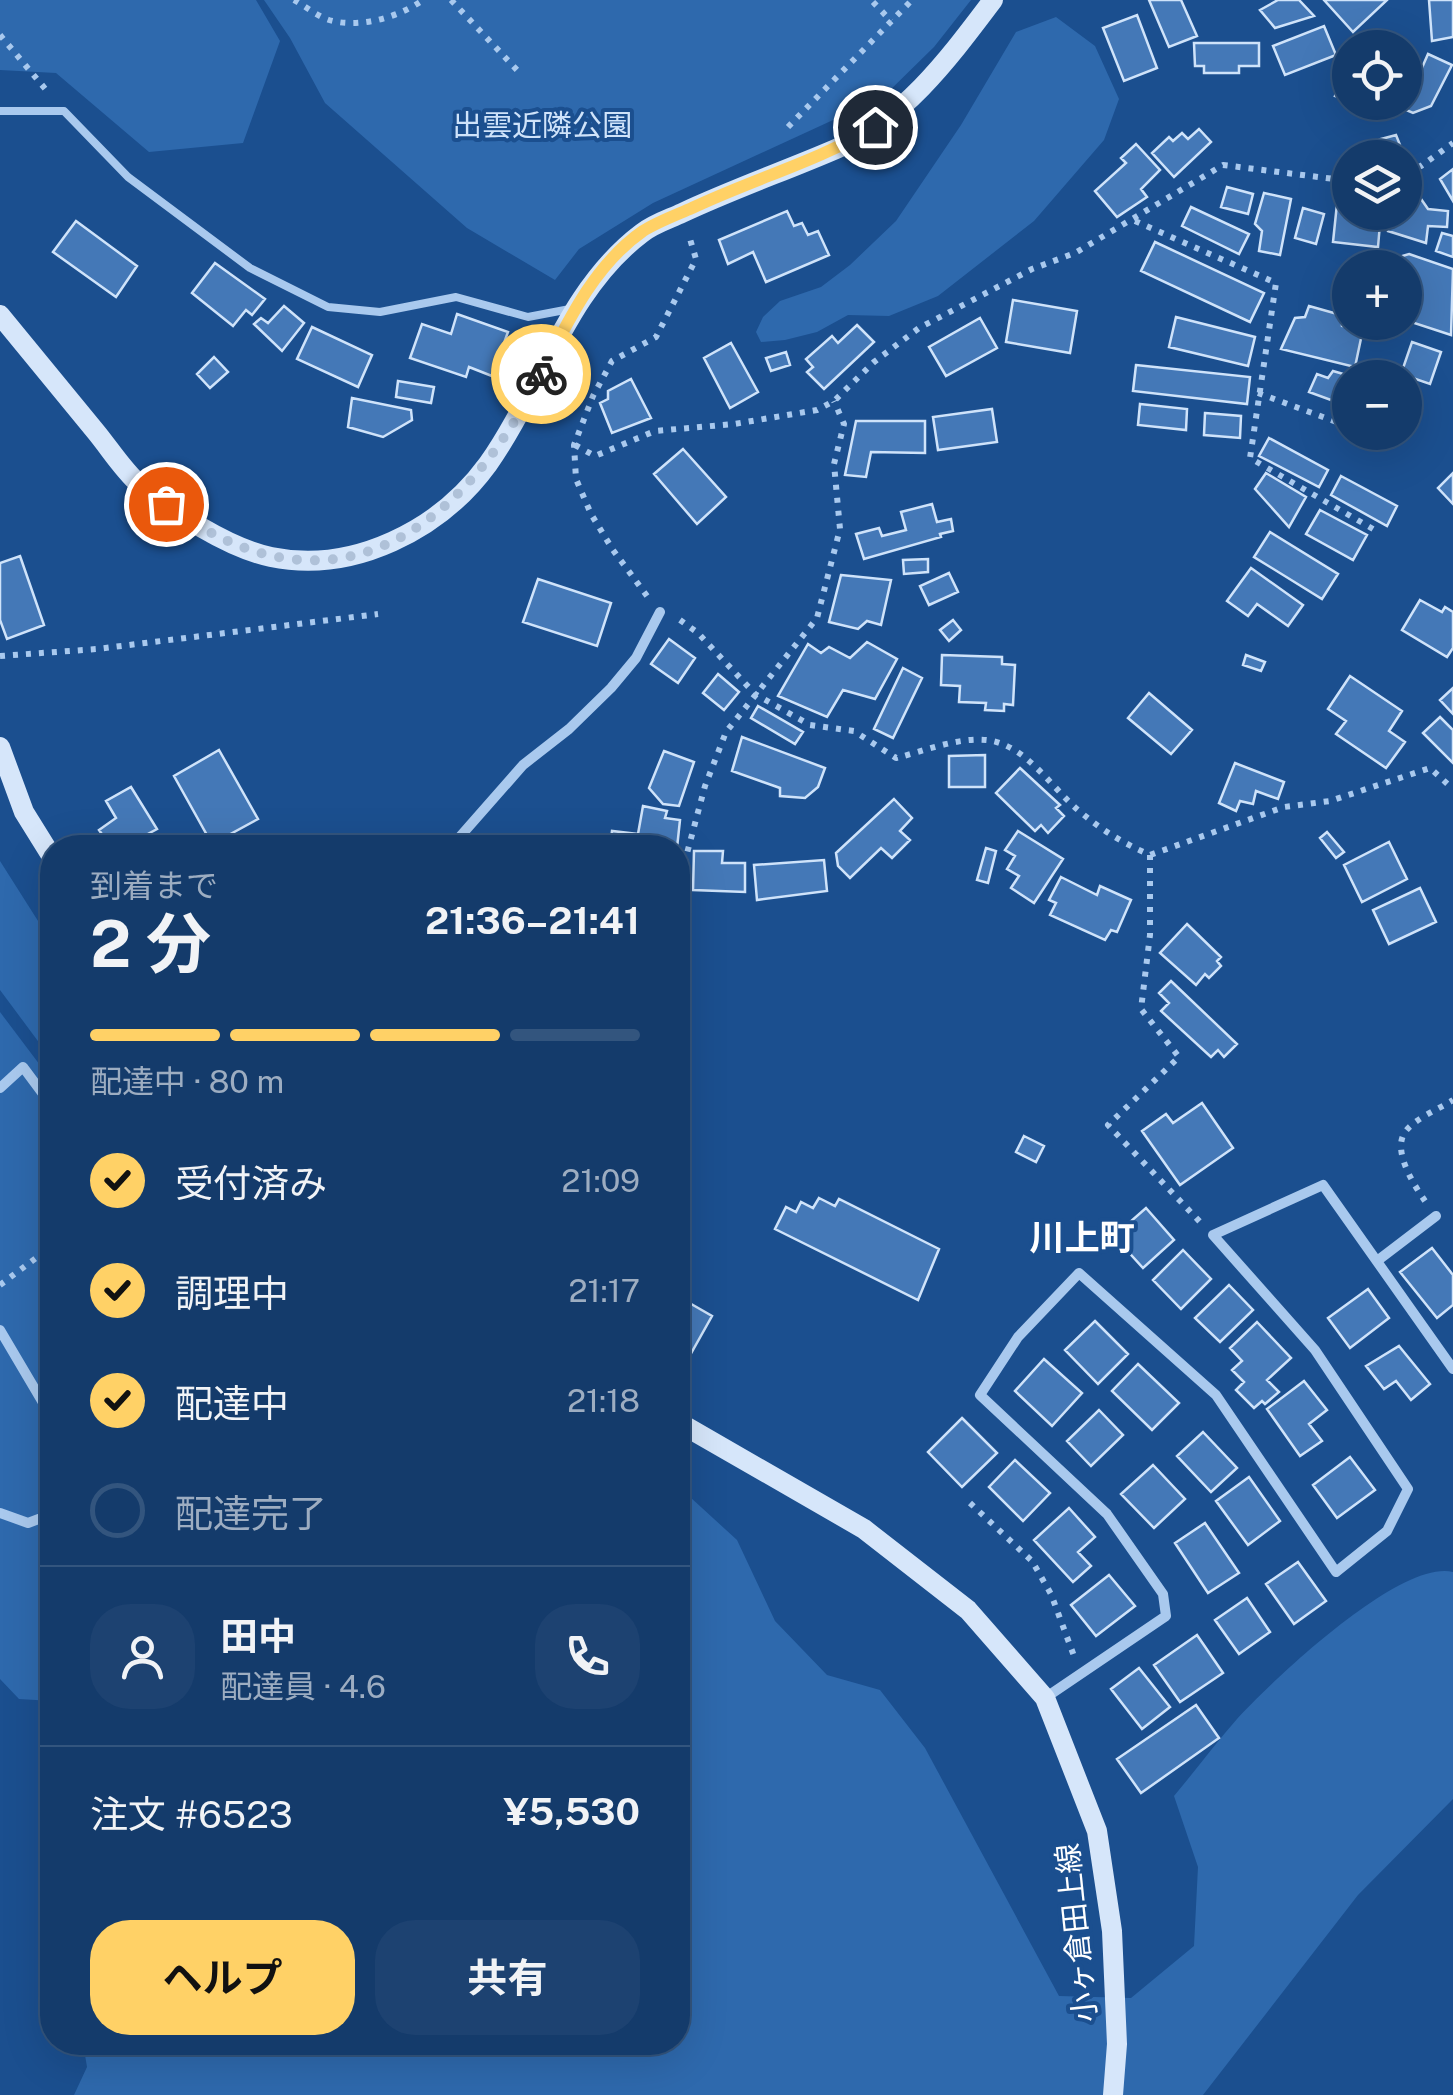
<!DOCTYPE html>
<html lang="ja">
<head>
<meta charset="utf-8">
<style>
  body { margin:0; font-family:"Public Sans","Noto Sans JP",sans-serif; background:#1d4271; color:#f1f3f6; height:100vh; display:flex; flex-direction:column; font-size:38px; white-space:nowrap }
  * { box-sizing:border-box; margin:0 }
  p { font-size:32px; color:#9dadc1 }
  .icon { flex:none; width:55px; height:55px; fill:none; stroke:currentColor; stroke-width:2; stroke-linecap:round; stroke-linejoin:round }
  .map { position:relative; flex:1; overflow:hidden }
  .panel { position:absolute; left:40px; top:835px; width:650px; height:1220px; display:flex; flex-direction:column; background:#143b6b; border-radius:40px; box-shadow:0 10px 40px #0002,0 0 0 2px #33557e }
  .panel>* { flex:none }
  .controls { position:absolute; left:1332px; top:30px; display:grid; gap:20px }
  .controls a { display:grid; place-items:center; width:90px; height:90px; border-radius:50%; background:#143b6b; box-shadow:0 10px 40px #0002,0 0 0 2px #33557e; font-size:50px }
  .pin { position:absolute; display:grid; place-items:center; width:85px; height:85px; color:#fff; margin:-42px; border:5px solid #fff; border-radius:50%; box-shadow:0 2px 10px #0007 }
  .courier { position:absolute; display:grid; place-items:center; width:100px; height:100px; margin:-50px; border:8px solid #ffd166; border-radius:50%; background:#fff; color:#222; box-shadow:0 2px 12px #0007 }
  .headline em { font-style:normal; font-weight:700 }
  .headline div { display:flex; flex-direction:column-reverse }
  .headline { display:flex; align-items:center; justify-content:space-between; height:170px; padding:0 50px }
  h1 { font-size:65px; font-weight:700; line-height:75px }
  .bar { display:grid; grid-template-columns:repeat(4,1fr); gap:15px 10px; align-content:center; height:120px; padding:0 50px }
  .bar i { height:12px; border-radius:8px; background:#33557e }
  .bar .current { background:#ffd166 }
  .bar p { grid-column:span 4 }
  .line { display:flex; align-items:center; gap:25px; padding:0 50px; border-top:2px solid #33557e }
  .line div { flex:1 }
  .round { display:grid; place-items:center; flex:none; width:105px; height:105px; border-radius:40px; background:#1d4271 }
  ol { padding:0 50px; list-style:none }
  li { display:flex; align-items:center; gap:30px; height:110px }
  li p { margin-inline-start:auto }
  li .icon { padding:10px; border-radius:50%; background:#ffd166; color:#111; stroke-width:4 }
  li:last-child { color:#9dadc1 }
  li i { width:55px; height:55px; border:5px solid #33557e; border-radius:50% }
  .cta { display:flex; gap:20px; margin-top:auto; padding:20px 50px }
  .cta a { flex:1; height:115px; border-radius:40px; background:#ffd166; color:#111; font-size:40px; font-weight:700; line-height:115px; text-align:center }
  .cta a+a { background:#1d4271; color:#f1f3f6 }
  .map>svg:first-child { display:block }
</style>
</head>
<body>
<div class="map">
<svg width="1453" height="2095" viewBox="0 0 1453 2095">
  <rect width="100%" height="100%" fill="#1b4f8f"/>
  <path fill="#2e69ad" d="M0,0H256L280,41L243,143L149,152L56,73L0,70Z
    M264,0H971L934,47L883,97L653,203L579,249L555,280L467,228L325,103L290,38Z
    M1056,17L1095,46L1119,99L1104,140L1034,221L938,296L889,316L848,315L817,332L785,340L761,342L756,332L763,317L780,301L821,287L850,265L896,221L961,125L1016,32Z
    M0,861L52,943V1060L0,990Z
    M0,1012L52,1081V1701L19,1699L0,1679Z
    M678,1486L737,1540L775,1621L827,1675L880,1690L925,1748L1059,1996L1131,1998L1194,1946L1198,1867L1174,1796C1195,1771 1215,1744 1237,1719C1273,1680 1400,1559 1453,1572V1799L1358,1895L1203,2095H74L87,2067L83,2043L678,2042Z"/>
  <path fill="#4478b7" stroke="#cfe3fa" stroke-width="2.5" d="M1149,0H1181L1197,36L1169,47Z
    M1278,0H1299L1314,16L1275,28L1260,10Z
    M1324,0H1387L1353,32Z
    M1429,0H1453V37L1432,41Z
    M1137,15L1157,68L1124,81L1103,28Z
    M1324,26L1336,55L1285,75L1273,46Z
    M1194,43H1259V66H1239V73H1204V66H1195Z
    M1428,54L1452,65L1431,106L1413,113L1404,109Z
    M1350,62V101L1335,96Z
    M1199,129L1211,142L1174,177L1152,153L1169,137L1173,141L1182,133L1188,139Z
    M1396,135L1404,155L1354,156L1370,142Z
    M1136,144L1160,170L1141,189L1147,197L1117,217L1095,191L1126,163L1121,158Z
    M1453,169V201L1440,179Z
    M1227,187L1253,194L1248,214L1221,207Z
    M1264,193L1291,199L1280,255L1259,251L1262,231L1255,224Z
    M1338,194L1350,195V212H1381L1378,247L1333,242Z
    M1405,195L1419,196L1428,209L1448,211L1447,227L1428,226L1426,243L1388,231L1390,212H1405Z
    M1191,207L1249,234L1239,254L1182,226Z
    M1303,208L1324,214L1316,244L1295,238Z
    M787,211L794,226L802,223L808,235L818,231L829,255L766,282L753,252L728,264L719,240Z
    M76,221L137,266L116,297L53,252Z
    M1442,233L1453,236V257L1436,251Z
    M1155,242L1264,293L1250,322L1141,271Z
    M1409,254L1453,269L1451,335L1408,321L1416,295L1405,290V268H1390L1392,259Z
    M215,263L265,299L252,315L246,310L233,326L192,293Z
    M1013,300L1077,311L1070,353L1006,342Z
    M284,306L304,323L282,351L254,324L261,318L268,323Z
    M1309,306L1341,315L1342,326L1363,329L1355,367L1281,349L1295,318L1305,317Z
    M457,314L508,332L492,376L469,367L466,377L410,358L422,324L451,334Z
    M1176,317L1255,337L1248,366L1169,347Z
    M980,318L997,348L946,376L929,347Z
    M857,325L874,342L824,389L807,372L813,367L806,359L832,336L838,343Z
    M312,327L372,355L358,387L297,359Z
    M1412,342L1441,352L1430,384L1401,374Z
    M731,343L758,392L730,408L704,358Z
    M786,352L790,365L771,371L766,358Z
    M214,357L228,372L210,388L197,374Z
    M1136,365L1250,377L1247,404L1133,391Z
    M1333,371L1357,378H1350V407L1309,392L1317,374L1328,378Z
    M631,379L651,418L612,433L600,403L608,399V391Z
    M398,381L434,387L431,403L396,397Z
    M352,398L411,410L412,420L383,437L348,427Z
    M1140,404L1187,409L1186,430L1138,425Z
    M992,409L997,442L938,450L933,417Z
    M1205,413L1241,416L1240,438L1204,435Z
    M856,421H925V453L871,452L866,477L845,475Z
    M1269,438L1328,470L1319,487L1259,456Z
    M683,449L726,497L697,524L654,474Z
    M1266,473L1306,497L1289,527L1255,489Z
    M1453,473V504L1438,488Z
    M1341,476L1397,506L1387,526L1331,495Z
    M932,504L937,522L951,519L953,531L940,534L941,537L864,559L856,534L879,528L882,536L906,530L901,512Z
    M1320,510L1367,535L1353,560L1306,534Z
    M1270,532L1338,574L1322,599L1254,557Z
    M20,556L44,625L7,639L0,620V563Z
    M928,559V572L904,574L903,560Z
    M1251,568L1303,605L1288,626L1257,604L1248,616L1227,601Z
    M949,573L958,592L929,605L920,586Z
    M841,575L891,580L881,625L867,621L858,629L829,622Z
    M538,579L611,603L597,646L523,622Z
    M1420,600L1442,612L1445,607L1453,612V648L1447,657L1402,630Z
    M953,620L961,630L949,641L940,630Z
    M669,639L695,658L678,683L651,664Z
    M867,642L897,659L875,699L843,690L827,717L778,696L808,644L821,653L829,647L850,658Z
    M942,655L1002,657V664L1015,665L1013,705L1004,704V711L985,710L986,703L959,702L960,686L941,685Z
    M1246,655L1265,662L1261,671L1243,665Z
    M903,668L922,678L893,738L874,729Z
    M718,674L739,692L724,710L703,693Z
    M1350,676L1402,711L1389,731L1405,742L1386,768L1336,734L1346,721L1328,709Z
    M1453,688V714L1440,700Z
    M1149,693L1192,730L1171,754L1128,718Z
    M758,706L803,732L795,744L751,718Z
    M1440,717L1453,730V763L1423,733Z
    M742,737L825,768L818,787L805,798L780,796V788L732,771Z
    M219,750L258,819L212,844L174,776Z
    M664,751L694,762L679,806L663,804L649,788Z
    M985,755V787H949V756Z
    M1235,763L1284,782L1278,799L1256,791L1253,804L1240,801L1236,811L1219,803Z
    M1020,768L1060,805L1056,808L1064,816L1048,833L1041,825L1035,831L996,793Z
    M131,787L157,829L131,843L126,836L111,847L99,830L116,818L106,801Z
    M894,799L912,818L900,831L910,840L892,858L881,848L850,878L838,866L836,853Z
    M643,806L667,811L665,818L680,820L677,848H610L612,831L638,834Z
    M1018,831L1063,859L1034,903L1011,888L1019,876L1007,869L1015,856L1005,850Z
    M1327,832L1344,852L1336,858L1320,838Z
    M1389,842L1407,879L1362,902L1344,865Z
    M986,848L996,851L988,883L977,880Z
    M694,851H723L722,863H745V892L693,890Z
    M824,860L827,891L757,900L754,865Z
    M1061,877L1097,895L1100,886L1131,900L1117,932L1111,930L1105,940L1050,915L1056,903L1049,900Z
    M1420,888L1436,922L1389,944L1373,910Z
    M1187,924L1221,957L1217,961L1221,966L1209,978L1205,974L1196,985L1160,953Z
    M1171,981L1237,1044L1224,1057L1218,1050L1211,1057L1161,1011L1169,1003L1159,993Z
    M1202,1103L1233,1148L1180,1185L1142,1131L1166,1114L1173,1123Z
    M1024,1136L1044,1146L1036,1162L1016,1152Z
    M819,1198L835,1206L839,1199L939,1249L918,1300L775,1229L786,1207L796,1212L801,1202L813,1208Z
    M1146,1208L1174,1240L1143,1268L1114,1236Z
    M1432,1248L1453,1275V1305L1437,1318L1400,1272Z
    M1183,1250L1211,1279L1181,1309L1153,1280Z
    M1229,1285L1253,1310L1220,1342L1195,1318Z
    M1368,1289L1389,1318L1350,1348L1328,1318Z
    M679,1297L712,1316L689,1357L678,1351Z
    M1095,1321L1128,1354L1098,1384L1065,1350Z
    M1257,1322L1291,1358L1267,1380L1279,1392L1265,1404L1262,1401L1254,1408L1236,1390L1244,1382L1232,1370L1242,1361L1230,1348Z
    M1399,1346L1430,1384L1411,1400L1396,1381L1384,1389L1366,1366Z
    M1044,1359L1082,1393L1052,1426L1015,1391Z
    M1138,1364L1179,1403L1152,1430L1112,1391Z
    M1304,1381L1327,1410L1309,1424L1322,1441L1300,1456L1267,1409Z
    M1099,1410L1123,1435L1091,1466L1067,1441Z
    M962,1418L997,1453L962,1487L928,1452Z
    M1203,1432L1237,1468L1211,1492L1177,1456Z
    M1350,1457L1375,1490L1337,1518L1313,1485Z
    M1015,1460L1050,1493L1023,1521L989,1487Z
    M1153,1465L1185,1499L1154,1528L1121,1494Z
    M1249,1477L1280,1521L1248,1545L1216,1501Z
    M1069,1508L1095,1537L1078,1552L1091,1566L1073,1582L1034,1540Z
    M1205,1523L1239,1573L1208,1593L1175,1543Z
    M1298,1562L1326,1601L1294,1624L1266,1584Z
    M1109,1575L1135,1606L1096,1636L1071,1605Z
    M1247,1598L1270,1632L1239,1654L1215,1620Z
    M1197,1635L1223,1673L1180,1702L1154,1665Z
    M1139,1668L1170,1707L1142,1729L1111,1689Z
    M1196,1705L1219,1738L1141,1793L1117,1759Z"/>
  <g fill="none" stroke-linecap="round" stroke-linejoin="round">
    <path stroke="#a9c9ee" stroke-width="6" stroke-dasharray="5 8" stroke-linecap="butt" d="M294,0C305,6 317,16 329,20C359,29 399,17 423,0
      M451,0L517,70
      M873,2L891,21
      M0,35L47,91
      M788,127L912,0
      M1405,169L1421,166L1453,143
      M1135,221L1276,283L1250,458L1373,529
      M1258,393L1350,427
      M1365,432L1371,435
      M575,445L595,456L655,431L734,424L817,410L834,401L874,362L919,328L1032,269L1075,253L1223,165L1350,181
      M647,596L613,550L591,514L576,479L574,445L593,396L612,361L656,337L696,259L690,239
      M680,620L698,633L755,694L810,725L854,731L896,758C924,751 958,737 987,740C1026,745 1050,786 1078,810C1101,830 1123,843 1150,855L1284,807L1330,801L1430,768L1453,789
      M0,656L97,649L378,614
      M1150,855V935L1141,1009L1179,1057L1108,1125L1201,1223
      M678,934L684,936L686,857L705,786L726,732L817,618L840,529L834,464L844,424L834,401
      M1425,1201C1414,1185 1392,1151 1405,1132C1414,1119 1439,1109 1453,1100
      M0,1285L52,1246
      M970,1503L1032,1561L1051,1594L1074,1656"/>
    <path stroke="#a9c9ee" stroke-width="8" d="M0,111H64L128,177L250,268L328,307L380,312L456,297L528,317L570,309"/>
    <path stroke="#a9c9ee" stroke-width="10" d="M450,848L523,765L569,729L611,688L636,658L660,612
      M0,1088L23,1067L52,1106
      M1377,1261L1436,1216
      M0,1330L52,1418
      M0,1513L28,1523L52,1514
      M1045,1698L1166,1616L1163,1594L1107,1514L980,1395L1018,1337L1079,1273L1216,1395L1336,1572L1387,1531L1408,1489L1315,1350L1213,1235L1323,1185L1453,1369"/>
    <path stroke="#d6e6fa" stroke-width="20" d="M0,315C32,354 64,393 96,432C110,449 123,470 139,484C173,512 228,548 271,557C353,574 440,530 488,464C541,389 566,290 642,233C653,224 669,219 682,213C733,189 785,171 836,149C904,120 950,57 993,0
      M0,747L24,812L52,857
      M678,1422L864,1529L968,1610L1045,1698L1097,1831L1112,1931L1117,2044L1113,2095"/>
  </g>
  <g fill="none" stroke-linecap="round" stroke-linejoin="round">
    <path stroke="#afc1d8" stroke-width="10" stroke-dasharray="0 18" d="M166,504C330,626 460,535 541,374"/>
    <path stroke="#ffd166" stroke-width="12" d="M541,374C567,323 594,265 643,231C657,222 676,215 692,208C753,179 818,161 875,127"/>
  </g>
  <g text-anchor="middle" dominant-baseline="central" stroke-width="8" stroke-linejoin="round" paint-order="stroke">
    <g font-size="30" fill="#cfe3fa" stroke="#1b4f8f">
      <text x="542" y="125">出雲近隣公園</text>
    </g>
    <g font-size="30" fill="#fff" stroke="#1b4f8f">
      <text transform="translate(1076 1933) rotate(-96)">小ヶ倉田上線</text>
    </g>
    <g font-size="35" font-weight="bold" fill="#fff" stroke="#1b4f8f">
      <text x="1082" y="1237">川上町</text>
    </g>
  </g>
</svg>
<div class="controls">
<a><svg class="icon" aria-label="locate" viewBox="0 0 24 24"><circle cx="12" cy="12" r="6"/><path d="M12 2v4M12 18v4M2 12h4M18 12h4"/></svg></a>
<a><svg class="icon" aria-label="layers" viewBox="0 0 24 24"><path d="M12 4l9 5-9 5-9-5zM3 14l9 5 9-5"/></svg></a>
<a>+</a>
<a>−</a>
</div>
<div class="pin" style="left:166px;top:504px;background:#ea580c"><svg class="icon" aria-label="bag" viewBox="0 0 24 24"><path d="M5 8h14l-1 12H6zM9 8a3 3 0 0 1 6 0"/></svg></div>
<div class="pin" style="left:875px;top:127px;background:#1f2937"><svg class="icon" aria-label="home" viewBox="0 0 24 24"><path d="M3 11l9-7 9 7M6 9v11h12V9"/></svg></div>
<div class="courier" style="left:541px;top:374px"><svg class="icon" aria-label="bike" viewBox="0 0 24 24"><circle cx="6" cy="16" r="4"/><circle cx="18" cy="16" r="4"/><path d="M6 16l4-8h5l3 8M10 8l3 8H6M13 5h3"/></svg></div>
<section class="panel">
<div class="headline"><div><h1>2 分</h1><p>到着まで</p></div><em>21:36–21:41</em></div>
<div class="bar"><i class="current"></i><i class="current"></i><i class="current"></i><i></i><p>配達中 · 80 m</p></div>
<ol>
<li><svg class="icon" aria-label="check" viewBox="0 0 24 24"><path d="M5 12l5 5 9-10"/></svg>受付済み<p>21:09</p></li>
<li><svg class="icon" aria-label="check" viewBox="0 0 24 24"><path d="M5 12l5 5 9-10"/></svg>調理中<p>21:17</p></li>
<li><svg class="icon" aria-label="check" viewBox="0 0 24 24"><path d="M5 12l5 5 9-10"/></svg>配達中<p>21:18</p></li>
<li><i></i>配達完了</li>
</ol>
<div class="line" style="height:180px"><a class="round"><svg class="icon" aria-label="person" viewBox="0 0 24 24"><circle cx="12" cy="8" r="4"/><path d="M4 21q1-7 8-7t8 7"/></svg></a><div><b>田中</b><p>配達員 · 4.6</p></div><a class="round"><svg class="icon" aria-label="phone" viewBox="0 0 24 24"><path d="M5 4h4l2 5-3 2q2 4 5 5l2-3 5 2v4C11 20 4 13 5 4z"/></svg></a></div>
<div class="line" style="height:130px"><div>注文 #6523</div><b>¥5,530</b></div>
<div class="cta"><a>ヘルプ</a><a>共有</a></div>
</section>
</div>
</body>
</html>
